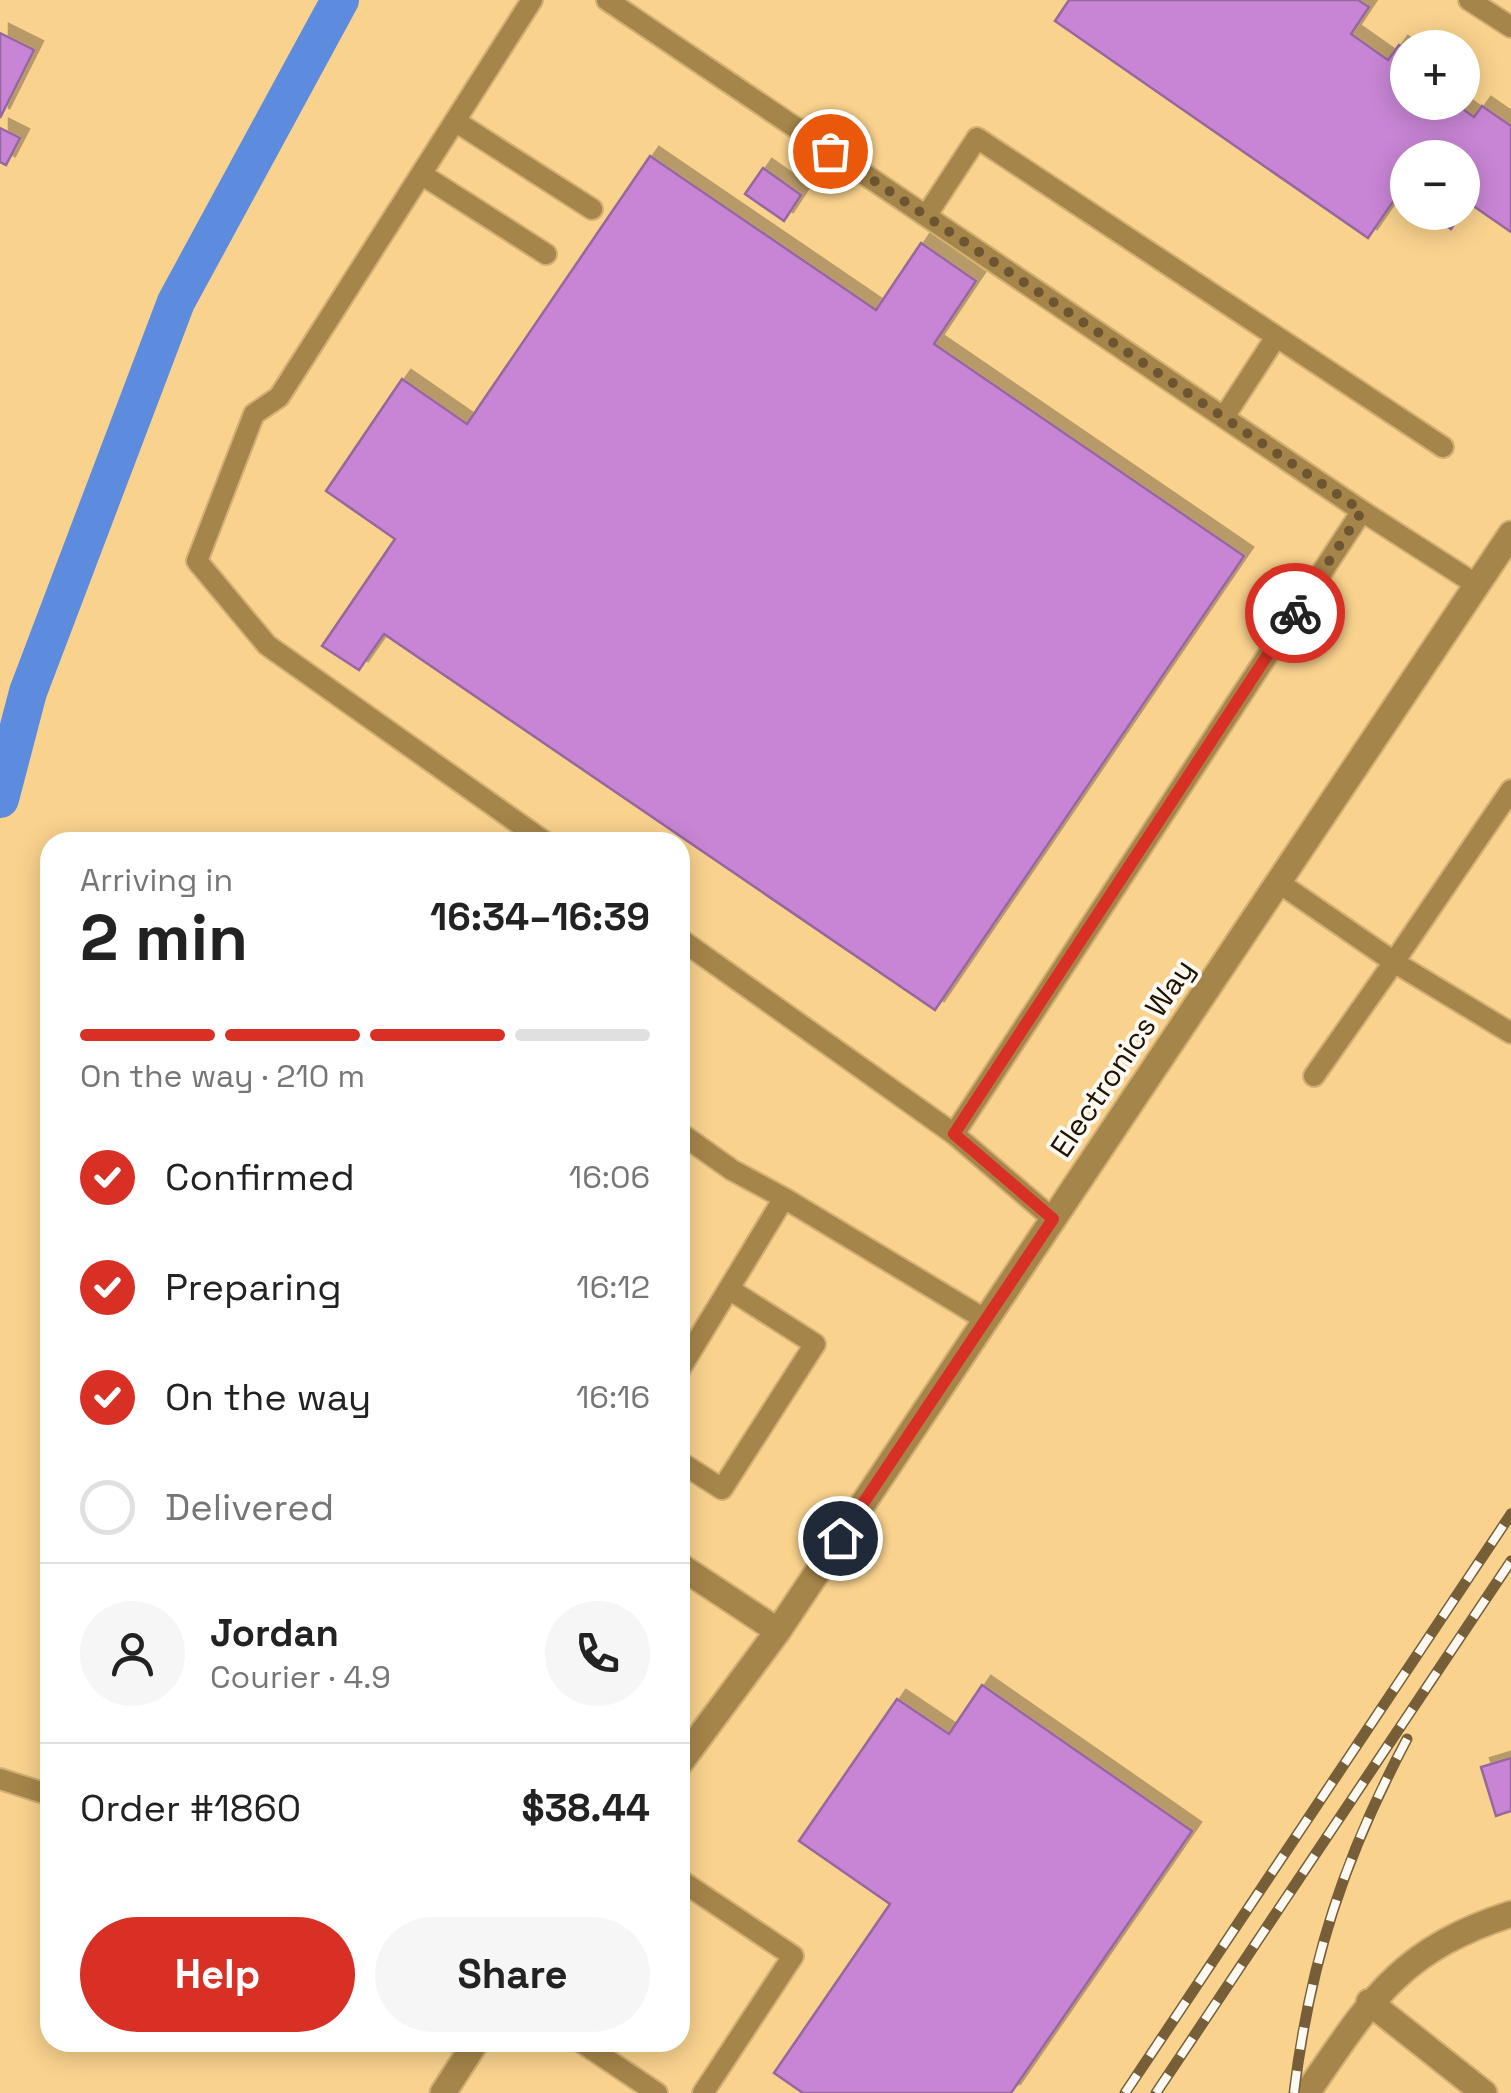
<!DOCTYPE html>
<html lang="en">
<head>
<meta charset="utf-8">
<style>
  body { margin:0; font-family:"Space Grotesk",sans-serif; background:#f6f6f6; color:#222; height:100vh; display:flex; flex-direction:column; font-size:38px; white-space:nowrap }
  * { box-sizing:border-box; margin:0 }
  p { font-size:32px; color:#767676 }
  .icon { flex:none; width:55px; height:55px; fill:none; stroke:currentColor; stroke-width:2; stroke-linecap:round; stroke-linejoin:round }
  .map { position:relative; flex:1; overflow:hidden }
  .panel { position:absolute; left:40px; top:832px; width:650px; height:1220px; display:flex; flex-direction:column; background:#fff; border-radius:30px; box-shadow:0 5px 25px #0003 }
  .panel>* { flex:none }
  .fabs { position:absolute; left:1390px; top:30px; display:grid; gap:20px }
  .fabs a { display:grid; place-items:center; width:90px; height:90px; border-radius:50%; background:#fff; box-shadow:0 5px 25px #0003; font-size:50px }
  .pin { position:absolute; display:grid; place-items:center; width:85px; height:85px; color:#fff; margin:-42px; border:5px solid #fff; border-radius:50%; box-shadow:0 2px 10px #0007 }
  .courier { position:absolute; display:grid; place-items:center; width:100px; height:100px; margin:-50px; border:8px solid #d93025; border-radius:50%; background:#fff; color:#222; box-shadow:0 2px 12px #0007 }
  .headline em { font-style:normal; font-weight:800 }
  .headline div { display:flex; flex-direction:column-reverse }
  .headline { display:flex; align-items:center; justify-content:space-between; height:170px; padding:0 40px }
  h1 { font-size:65px; font-weight:800; line-height:75px }
  .bar { display:grid; grid-template-columns:repeat(4,1fr); gap:15px 10px; align-content:center; height:120px; padding:0 40px }
  .bar i { height:12px; border-radius:8px; background:#e0e0e0 }
  .bar .selected { background:#d93025 }
  .bar p { grid-column:span 4 }
  .line { display:flex; align-items:center; gap:25px; padding:0 40px; border-top:2px solid #e0e0e0 }
  .line div { flex:1 }
  .round { display:grid; place-items:center; flex:none; width:105px; height:105px; border-radius:52px; background:#f6f6f6 }
  ol { padding:0 40px; list-style:none }
  li { display:flex; align-items:center; gap:30px; height:110px }
  li p { margin-inline-start:auto }
  li .icon { padding:10px; border-radius:50%; background:#d93025; color:#fff; stroke-width:4 }
  li:last-child { color:#767676 }
  li i { width:55px; height:55px; border:5px solid #e0e0e0; border-radius:50% }
  .cta { display:flex; gap:20px; margin-top:auto; padding:20px 40px }
  .cta a { flex:1; height:115px; border-radius:60px; background:#d93025; color:#fff; font-size:40px; font-weight:800; line-height:115px; text-align:center }
  .cta a+a { background:#f6f6f6; color:#222 }
  .map>svg:first-child { display:block }
</style>
</head>
<body>
<div class="map">
<svg width="1511" height="2093" viewBox="0 0 1511 2093">
  <defs>
    <filter id="shadow"><feDropShadow dx="9" dy="-9" stdDeviation="0" flood-color="#0004"/></filter>
  </defs>
  <rect width="100%" height="100%" fill="#f9d28d"/>
  <g fill="none" stroke-linecap="round" stroke-linejoin="round">
    <path stroke="#5d8cdf" stroke-width="38" d="M0,799L28,692L176,302L340,0"/>
  </g>
  <path fill="#c885d5" stroke="#95679e" stroke-width="2.5" filter="url(#shadow)" d="M1069,0H1358L1369,7L1351,34L1388,60L1399,45L1408,52V102H1453L1474,117L1482,106L1511,126V232L1469,203L1462,212V158H1408V199L1399,193L1368,238L1055,21Z
    M0,33L34,50L0,118Z
    M0,128L20,138L6,165L0,162Z
    M650,156L876,310L921,243L976,281L934,344L1244,556L935,1010L384,634L359,670L322,646L395,539L326,491L402,379L467,424Z
    M763,168L801,195L784,221L745,194Z
    M1427,212H1462L1451,229Z
    M982,1685L1192,1831L1011,2093H803L774,2073L890,1904L799,1841L897,1699L949,1734Z
    M1511,1758V1811L1496,1816L1481,1767Z"/>
  <g fill="none" stroke-linecap="round" stroke-linejoin="round">
    <g stroke="#d2af74" stroke-width="24">
      <path id="service" d="M532,0L279,397L254,414L197,561L267,645L545,842
        M607,0L1362,511L954,1134
        M1469,0L1511,27
        M455,121L592,209
        M421,174L546,254
        M926,216L977,138L1443,447
        M1224,417L1276,337
        M1362,511L1477,585
        M1511,790L1394,962L1511,1033
        M1278,882L1394,962L1314,1076
        M680,939L954,1134L1053,1219
        M680,1133L732,1170L784,1198
        M680,1369L784,1198L986,1320
        M680,1462L722,1489L815,1344L729,1289
        M0,1779L50,1795
        M680,1880L793,1956L703,2093
        M581,2042L657,2093"/>
    </g>
    <g stroke="#d2af74" stroke-width="29">
      <path id="minor" d="M680,1566L778,1631
        M680,1763L778,1631L1511,534
        M1369,2002L1484,2093
        M443,2093L476,2042
        M1307,2093C1370,2001 1399,1950 1511,1914"/>
    </g>
    <use href="#service" stroke="#a6854a" stroke-width="20"/>
    <use href="#minor" stroke="#a6854a" stroke-width="25"/>
    <g stroke="#765e38" stroke-width="11">
      <path id="rail" d="M1125,2093L1511,1514
        M1156,2093L1511,1561
        M1294,2093C1310,1960 1345,1856 1407,1739"/>
    </g>
    <use href="#rail" stroke="#fcf8f2" stroke-width="8" stroke-dasharray="22" stroke-linecap="butt"/>
  </g>
  <g fill="none" stroke-linecap="round" stroke-linejoin="round">
    <path stroke="#6d5531" stroke-width="10" stroke-dasharray="0 18" d="M830,151L1362,511L1295,613"/>
    <path stroke="#d93025" stroke-width="12" d="M840,1538L1053,1219L954,1134L1295,613"/>
  </g>
  <g text-anchor="middle" dominant-baseline="central" stroke-width="8" stroke-linejoin="round" paint-order="stroke">
    <g font-size="30" fill="#211200" stroke="#fcf8f2">
      <text transform="translate(1122 1058) rotate(-56)">Electronics Way</text>
    </g>
  </g>
</svg>
<div class="fabs">
<a>+</a>
<a>−</a>
</div>
<div class="pin" style="left:830px;top:151px;background:#ea580c"><svg class="icon" aria-label="bag" viewBox="0 0 24 24"><path d="M5 8h14l-1 12H6zM9 8a3 3 0 0 1 6 0"/></svg></div>
<div class="pin" style="left:840px;top:1538px;background:#1f2937"><svg class="icon" aria-label="home" viewBox="0 0 24 24"><path d="M3 11l9-7 9 7M6 9v11h12V9"/></svg></div>
<div class="courier" style="left:1295px;top:613px"><svg class="icon" aria-label="bike" viewBox="0 0 24 24"><circle cx="6" cy="16" r="4"/><circle cx="18" cy="16" r="4"/><path d="M6 16l4-8h5l3 8M10 8l3 8H6M13 5h3"/></svg></div>
<section class="panel">
<div class="headline"><div><h1>2 min</h1><p>Arriving in</p></div><em>16:34–16:39</em></div>
<div class="bar"><i class="selected"></i><i class="selected"></i><i class="selected"></i><i></i><p>On the way · 210 m</p></div>
<ol>
<li><svg class="icon" aria-label="check" viewBox="0 0 24 24"><path d="M5 12l5 5 9-10"/></svg>Confirmed<p>16:06</p></li>
<li><svg class="icon" aria-label="check" viewBox="0 0 24 24"><path d="M5 12l5 5 9-10"/></svg>Preparing<p>16:12</p></li>
<li><svg class="icon" aria-label="check" viewBox="0 0 24 24"><path d="M5 12l5 5 9-10"/></svg>On the way<p>16:16</p></li>
<li><i></i>Delivered</li>
</ol>
<div class="line" style="height:180px"><a class="round"><svg class="icon" aria-label="person" viewBox="0 0 24 24"><circle cx="12" cy="8" r="4"/><path d="M4 21q1-7 8-7t8 7"/></svg></a><div><b>Jordan</b><p>Courier · 4.9</p></div><a class="round"><svg class="icon" aria-label="phone" viewBox="0 0 24 24"><path d="M5 4h4l2 5-3 2q2 4 5 5l2-3 5 2v4C11 20 4 13 5 4z"/></svg></a></div>
<div class="line" style="height:130px"><div>Order #1860</div><b>$38.44</b></div>
<div class="cta"><a>Help</a><a>Share</a></div>
</section>
</div>
</body>
</html>
